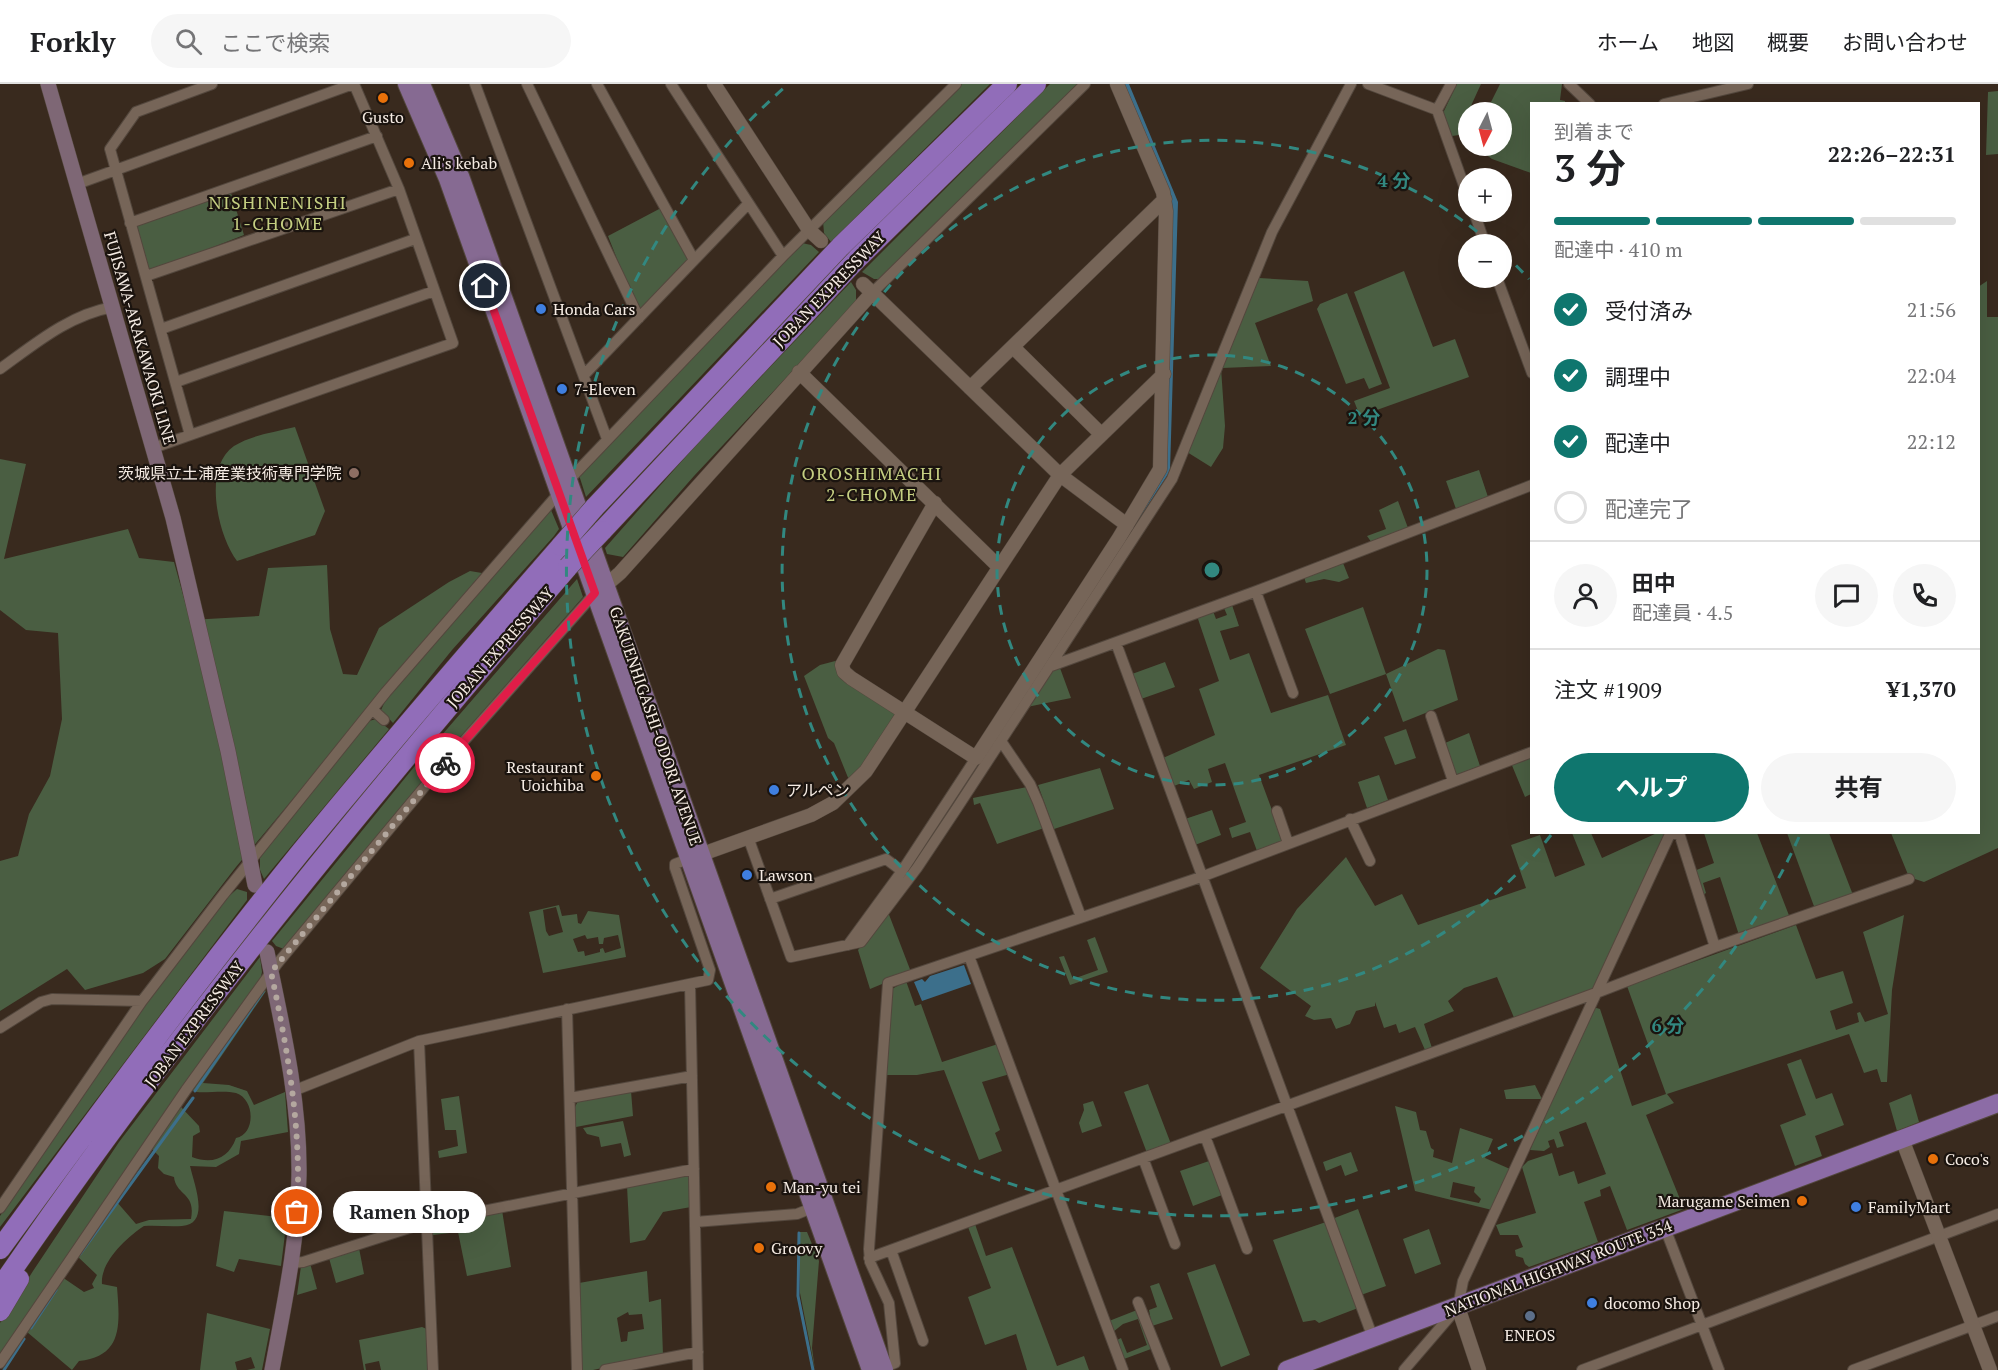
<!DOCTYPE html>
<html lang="ja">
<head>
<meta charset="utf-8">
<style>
  body { margin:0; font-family:"PT Serif","Noto Sans JP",serif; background:#f6f6f6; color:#202124; height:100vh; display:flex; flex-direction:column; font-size:22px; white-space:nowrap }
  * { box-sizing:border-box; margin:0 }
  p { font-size:20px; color:#757577 }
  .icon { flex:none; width:33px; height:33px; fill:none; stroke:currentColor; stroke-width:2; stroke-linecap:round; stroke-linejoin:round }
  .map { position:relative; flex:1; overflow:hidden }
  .drawer { position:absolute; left:1530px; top:18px; width:450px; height:732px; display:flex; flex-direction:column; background:#fff; border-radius:0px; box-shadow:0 6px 24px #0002 }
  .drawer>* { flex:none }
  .needle { width:39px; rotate:186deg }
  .fabs { position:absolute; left:1458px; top:18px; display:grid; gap:12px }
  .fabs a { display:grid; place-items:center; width:54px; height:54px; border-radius:50%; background:#fff; box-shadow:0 6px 24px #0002; font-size:30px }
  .pin { position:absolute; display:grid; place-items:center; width:51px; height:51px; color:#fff; margin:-26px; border:3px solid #fff; border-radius:50%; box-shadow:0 2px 6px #0007 }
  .courier { position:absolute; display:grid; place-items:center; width:60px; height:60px; margin:-30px; border:4px solid #e11d48; border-radius:50%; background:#fff; color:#222; box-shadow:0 2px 8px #0007 }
  .bubble { position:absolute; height:42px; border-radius:21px; background:#fff; box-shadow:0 6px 24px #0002; font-size:20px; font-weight:700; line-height:42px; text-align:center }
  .summary em { font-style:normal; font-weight:700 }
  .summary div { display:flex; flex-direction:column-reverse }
  .summary { display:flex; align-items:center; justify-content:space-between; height:102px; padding:0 24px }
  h1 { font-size:39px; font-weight:700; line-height:45px }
  .bar { display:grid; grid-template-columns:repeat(4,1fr); gap:9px 6px; align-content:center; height:72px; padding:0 24px }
  .bar i { height:8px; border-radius:4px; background:#e0e0e0 }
  .bar .selected { background:#0f766e }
  .bar p { grid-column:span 4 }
  .line { display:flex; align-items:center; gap:15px; padding:0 24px; border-top:2px solid #e0e0e0 }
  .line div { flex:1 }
  .round { display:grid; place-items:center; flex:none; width:63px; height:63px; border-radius:32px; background:#f6f6f6 }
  ol { padding:0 24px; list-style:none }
  li { display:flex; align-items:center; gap:18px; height:66px }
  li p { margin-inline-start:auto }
  li .icon { padding:6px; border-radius:50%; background:#0f766e; color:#fff; stroke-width:4 }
  li:last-child { color:#757577 }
  li i { width:33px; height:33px; border:3px solid #e0e0e0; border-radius:50% }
  .action { display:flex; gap:12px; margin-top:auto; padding:12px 24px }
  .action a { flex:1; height:69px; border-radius:36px; background:#0f766e; color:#fff; font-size:24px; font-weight:700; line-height:69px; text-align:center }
  .action a+a { background:#f6f6f6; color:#202124 }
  header { display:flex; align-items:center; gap:36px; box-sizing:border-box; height:84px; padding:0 30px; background:#fff; border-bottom:2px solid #e0e0e0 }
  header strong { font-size:28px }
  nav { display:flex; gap:33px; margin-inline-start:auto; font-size:21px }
  .search { width:420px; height:54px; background:#f6f6f6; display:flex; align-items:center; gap:15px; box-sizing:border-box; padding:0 21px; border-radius:33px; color:#757577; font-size:22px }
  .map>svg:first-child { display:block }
</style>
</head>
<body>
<header>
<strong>Forkly</strong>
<div class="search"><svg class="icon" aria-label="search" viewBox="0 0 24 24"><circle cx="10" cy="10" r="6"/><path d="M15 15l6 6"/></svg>ここで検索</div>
<nav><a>ホーム</a><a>地図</a><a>概要</a><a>お問い合わせ</a></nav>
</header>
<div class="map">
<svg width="1998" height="1286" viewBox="0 0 1998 1286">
  <rect width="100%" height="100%" fill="#392a1e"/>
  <path fill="#4a5e42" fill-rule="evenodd" d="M962,0H990L831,158L824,149L823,137Z
    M1050,0H1077L881,195H874L862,188Z
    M1457,0H1481L1464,37L1468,39V58L1459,51L1452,52L1443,29Z
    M1500,0H1562L1560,16L1565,17V19L1532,20L1531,89L1492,75L1474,62H1502V28H1486Z
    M1998,7V70L1986,71L1988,8Z
    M231,109L244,151L147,189L133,138Z
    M661,124L691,176L639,231L608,152Z
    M802,159L811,161L819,168L586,413L579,391Z
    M1404,187L1433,263L1455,255L1469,293L1360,332L1354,317L1390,304L1354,208Z
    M1259,194L1308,197L1313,217L1255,239L1271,282L1221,284L1225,342L1223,364L1211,383L1187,368Z
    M1987,197V233H1998V764L1924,798L1909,793L1891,749L1978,748V203Z
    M851,198L856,206V219L694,392L623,473L607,470L605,464L696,361Z
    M1347,209L1382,300L1369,305L1364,294L1346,300L1317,225L1320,220Z
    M295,343L325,427L315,451L237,477C218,452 202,384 234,362C252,351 275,348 295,343Z
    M0,375L26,380L4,475L128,445L139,474L174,478L190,536L259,532L268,484L327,481L330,545L343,590L357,591L379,544L449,498L470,487L482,489L236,783L165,875L143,889L85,906L67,885L0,927V777L18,772L29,730L50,692L62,635L58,549L26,546L0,526Z
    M1479,386L1488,413L1456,425L1446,397Z
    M1398,417L1408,444L1372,459L1367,452L1386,445L1379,426Z
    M551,426L559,445L554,452L452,566L393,639L381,626L389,609Z
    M1343,479L1349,494L1339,498L1324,495L1306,499L1304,493Z
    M577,495L583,513L444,672C436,674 433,673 428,667Z
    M1232,521L1239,542L1220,547L1230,576L1249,569L1271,629L1328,611L1346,661L1259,691L1282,753L1281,757L1257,767L1250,748L1232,754L1229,744L1246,738L1225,679L1208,685L1212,698L1194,705L1189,696L1174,702L1163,674L1215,651L1199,605L1219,597L1197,532L1213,527L1216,535L1227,531L1224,524Z
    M1363,523L1386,590L1438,565L1445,566L1458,616L1403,638L1386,590L1330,610L1305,545Z
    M839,576L900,630L851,701L834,659L828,654L804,592L820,581Z
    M1165,578L1175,603L1141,615L1132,590Z
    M1060,584L1071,614L1027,623L1053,586Z
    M376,635L389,645L264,795L260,786V774L302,718L369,637Z
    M1406,645L1416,674L1395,681L1384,653Z
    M1469,649L1480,682L1455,691L1445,659Z
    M1531,671V710L1525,713L1511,679Z
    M423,672L430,678V689L284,865L276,862L272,857Z
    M1100,684L1114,725L1054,745L1038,701Z
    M1379,691L1388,716L1367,724L1358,698Z
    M1027,703L1044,744L997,760L980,719L974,721L973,714Z
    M1212,726L1221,751L1195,761L1185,735Z
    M1572,749H1591L1602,774L1657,749H1667L1593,906L1515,936L1497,893L1464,904L1448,917L1454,927L1424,940L1432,964L1425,966L1415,943L1399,949L1396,940L1384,944L1375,918V922L1356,927L1350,940L1336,945L1331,934L1314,936L1305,932L1311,922L1260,884L1297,825L1346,773L1375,822L1402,810L1418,841L1526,804L1511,761L1540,751L1555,793L1585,781Z
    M1704,749H1757L1790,834L1739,851L1720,793L1703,799L1706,809L1703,811L1694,787L1714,779Z
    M1787,749H1829L1853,811L1815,825Z
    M237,805L247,808V816L0,1143V1132L152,910L228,813Z
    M559,821L562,832L577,830L578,839L581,840L588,827L619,831L626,873L543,889L529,828ZM556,823L563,848L549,852L546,847L543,826ZM585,851L587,855L598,853L599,860H603L604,854L618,851L621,864L605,869L603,864L600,865V868L585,872L584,867L578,868L573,855Z
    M888,828L911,888L870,905L858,866Z
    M1904,831L1892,906L1887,998H1881L1877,985L1864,989L1849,950L1667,1010L1674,1019L1646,1031L1684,1125L1627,1146L1610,1102L1600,1106L1601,1112L1584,1118L1598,1158L1529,1183L1525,1180L1523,1174L1516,1172L1515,1166L1523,1163L1518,1151H1500L1496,1141L1536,1129L1522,1083L1528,1077L1552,1069L1559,1092L1574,1087L1578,1100L1606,1090L1586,1038L1559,1048L1564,1062L1557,1064L1554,1055L1548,1057L1550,1063L1544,1067L1530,1066L1593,923L1600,925L1632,1022L1666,1010L1627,902L1796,841L1816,895L1843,887L1853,919L1830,927L1836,946L1859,938L1857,929L1860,928L1865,938L1888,930L1863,848Z
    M1095,853L1108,888L1070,901L1059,873L1064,872L1073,895L1098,886L1087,856Z
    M260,873L262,888L260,897L0,1272V1239L33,1187L119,1058Z
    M906,897L915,922L921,920L942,978L998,960L1010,990L982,998L1000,1046L995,1049L1002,1067L979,1076L944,986L917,991H886L892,905Z
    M263,905L266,907L203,999L229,1001L247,1007L254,1021L285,1008L288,1048L241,1057L239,1070L216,1083L190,1082C194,1100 211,1140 182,1142C169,1143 157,1141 144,1142C127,1153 100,1178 102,1200L117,1203C120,1241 123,1272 79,1277L72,1286L27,1248L62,1193L84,1208L94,1204L92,1200L97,1191L76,1171L116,1117L136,1140L149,1136L191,1135C196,1108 176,1112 174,1093L164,1090L158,1084L159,1072L152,1065L181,1023L199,1042L200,1048L193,1052L192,1073C213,1081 229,1074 236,1054C256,1050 255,1015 236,1009C225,1006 208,1009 197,1008L191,1006Z
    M1801,975L1816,1015L1832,1009L1844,1041L1815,1052L1822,1072L1795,1082L1780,1041L1806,1031L1787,980Z
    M1148,1000L1171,1060L1147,1069L1124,1008Z
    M1535,1001L1542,1015H1506L1504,1006Z
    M631,1007L633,1032L576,1043L573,1027L578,1017Z
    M1911,1010L1919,1038L1897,1047L1889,1019Z
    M459,1012L467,1069L439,1074L438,1067L458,1062L456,1046H445L441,1015Z
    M1093,1017L1102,1042L1082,1049L1079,1039L1084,1026L1083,1020Z
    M1395,1022L1416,1028L1420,1046L1426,1047L1431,1064L1434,1066L1433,1073L1452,1079L1460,1044L1493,1055L1485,1074L1510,1085L1492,1126L1415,1107ZM1453,1098L1475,1103L1474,1108L1481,1115L1479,1119L1450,1113Z
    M623,1037L631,1071L624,1073L621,1059L601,1063L599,1053L587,1050L583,1044Z
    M1351,1068L1358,1087L1345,1092L1341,1081L1326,1087L1323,1078Z
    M1209,1077L1222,1111L1193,1122L1180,1087Z
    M687,1089L690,1092L691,1123L663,1128L645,1156L630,1159L627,1102Z
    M1358,1125L1386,1202L1361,1211L1332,1135Z
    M502,1126L511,1183L467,1192L458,1148L433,1151L432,1142Z
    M224,1127L287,1134L281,1182L239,1175L234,1188L216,1182Z
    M1326,1138L1358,1224L1319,1239L1315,1236L1303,1238L1273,1156Z
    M975,1140L986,1172L1012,1163L1057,1282L1084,1272L1089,1286H1027L1016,1250L985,1261L968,1213L991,1204L968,1143Z
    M1429,1145L1441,1180L1415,1190L1403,1155Z
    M800,1148H807L819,1177L812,1264L815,1286L800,1209Z
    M359,1164L364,1190L336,1199L329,1174Z
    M310,1179L317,1205L297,1211L301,1182Z
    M1215,1180L1250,1271L1221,1283L1187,1189Z
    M647,1187L649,1218L661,1215L663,1271L593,1286H580L579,1199ZM628,1228L629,1231L642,1230L644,1245L628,1248L627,1257L621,1258L617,1234Z
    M1159,1199L1173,1235L1152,1242L1149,1226L1157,1223L1150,1202Z
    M1137,1226L1151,1265L1124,1275L1117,1256L1121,1254L1127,1269L1147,1261L1138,1235L1123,1240L1113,1248L1109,1237Z
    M207,1229L270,1245L262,1286H247L255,1284L251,1273L235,1278L237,1286H200Z
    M422,1243L429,1246L430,1286H381L379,1277L365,1280L366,1286H364L359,1256Z"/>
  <path fill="#3c6f8b" d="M1122,0H1129L1178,118L1170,387L909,790L904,789L1162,393L1171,118Z
    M964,881L971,900L922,917L914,898L922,895L925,898L930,892Z"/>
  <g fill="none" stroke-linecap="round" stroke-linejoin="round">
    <path stroke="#3c6f8b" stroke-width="3" d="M195,1007L263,908
      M799,1149L798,1212L813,1286
      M80,1170L193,1014
      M31,1244L56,1206
      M4,1286L24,1255"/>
    <path stroke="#55473c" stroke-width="10" stroke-dasharray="10 5" stroke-linecap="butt" d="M414,660L434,677"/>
    <g stroke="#53473d" stroke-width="12">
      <path id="minor" d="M475,0L607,355
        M527,0L639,234
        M597,0L694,176
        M671,0L783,172
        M1368,0L1437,26
        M1451,0L1437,26L1468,113
        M1569,0L1590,20
        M1664,20L1748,0
        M77,100L353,0
        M1474,128L1485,160
        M130,139L377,52
        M146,192L399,105
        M1497,194L1532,289
        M872,209L1085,0
        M161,245L415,155
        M0,285C36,259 69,231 113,223
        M584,291L748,120
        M176,298L434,207
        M190,351L110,65L136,28L212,0
        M153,364L453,259L399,105L354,0
        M569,396L783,172L956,0
        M1256,508L1293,609
        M1116,559L1373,1254
        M1051,582L1254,508L1532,401
        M373,626L384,636
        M1431,632L1453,697
        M1001,657L1030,700L1038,718L1081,833
        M1277,727L1288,759
        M1350,735L1370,777
        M1673,748L1680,752L1715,863
        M748,753L791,873L861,858L917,784L955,727L1172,395L1272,148L1351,0
        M770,815L886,775L902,787
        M848,861L902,787L976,674
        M969,872L1123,1286
        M690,900L698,1286
        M567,925L577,1286
        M0,944L41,918L52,915L142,917
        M419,957L433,1286
        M293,1007L419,957L708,896L710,886L675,784V780L688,775
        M570,1014L692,992
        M1205,1052L1247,1165
        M1143,1074L1175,1160
        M0,1124L142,917L223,811L386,608L559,409
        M695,1138L797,1130L817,1122
        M1665,1144L1719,1286
        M891,1166L923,1257
        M869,1174L1596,909L1715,863L1909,795
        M291,1179L303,1178L428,1138L694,1085
        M1138,1218L1165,1286
        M0,1279L186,1006L277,880L441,683L595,509
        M880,1285L895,1279L889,1219L870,1178L869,1165L888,899L1201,793L1532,668
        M605,1286L698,1268
        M1404,1286L1458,1223L1463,1197L1671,748
        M1582,1286L1998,1130
        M1853,1286L1998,1232"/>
    </g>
    <g stroke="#53473d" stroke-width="15">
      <path id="tertiary" d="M714,0L809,146L821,157
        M863,200L1060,391L1127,441
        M1013,263L1101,350
        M799,288L999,483
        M970,304L1165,115
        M935,419L842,581L844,588L851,594L976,674L1119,454L1160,385L1166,127L1163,108L1117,0
        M606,501L620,489L872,209
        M694,773L811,731L833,719L866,687L1060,391L1164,290
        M1902,1055L1990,1286
        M1458,1223L1479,1286"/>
    </g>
    <g stroke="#53473d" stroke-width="16">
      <path id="secondary" d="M48,0L173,434L228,667L255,801
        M267,868C282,941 300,1016 299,1091C298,1157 284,1221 272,1286"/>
    </g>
    <g stroke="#53473d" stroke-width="18">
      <path id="primary" d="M406,0L447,95L870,1286
        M422,0L461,92L885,1286"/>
    </g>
    <g stroke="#53473d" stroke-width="20">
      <path id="trunk" d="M1287,1286L1998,1019"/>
    </g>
    <g stroke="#53473d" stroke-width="21">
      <path id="motorway" d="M594,424L840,163L1007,0
        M602,447L857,175L1036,0
        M0,1165C98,1031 196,898 300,769C385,665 473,563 561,462
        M0,1204C173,951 368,715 568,483
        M0,1227L19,1195"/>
    </g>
    <use href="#minor" stroke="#766558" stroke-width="10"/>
    <use href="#tertiary" stroke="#766558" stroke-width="14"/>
    <use href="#secondary" stroke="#7e6775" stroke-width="15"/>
    <use href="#primary" stroke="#866a92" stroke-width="16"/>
    <use href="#trunk" stroke="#8c6ca6" stroke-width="18"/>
    <use href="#motorway" stroke="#916db9" stroke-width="20"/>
    <g stroke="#53473d" stroke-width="21" stroke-linecap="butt">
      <path id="motorway-bridge" d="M561,462L594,424
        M568,483L602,447"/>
    </g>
    <use href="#motorway-bridge" stroke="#916db9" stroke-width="20"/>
  </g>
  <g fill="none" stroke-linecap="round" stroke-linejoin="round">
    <path stroke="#b4a89f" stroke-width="6" stroke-dasharray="0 10.8" d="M297,1128C302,1047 288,967 271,888L445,679"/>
    <path stroke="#e11d48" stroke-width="8" d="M445,679L595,509L485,202"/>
  </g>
  <g fill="none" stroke="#328880" stroke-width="3" stroke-dasharray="10 8">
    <circle cx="1212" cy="486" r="215"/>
    <path d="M1551 751A430 430 0 1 1 1491 159M1503 169A430 430 0 0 1 1529 195"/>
    <path d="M1799 753A645 645 0 1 1 785 3"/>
  </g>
  <g fill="#e8710a" stroke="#1b140f" stroke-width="2">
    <circle cx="383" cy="14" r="6"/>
    <circle cx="409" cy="79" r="6"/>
    <circle cx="596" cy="692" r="6"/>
    <circle cx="1933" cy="1075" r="6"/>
    <circle cx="771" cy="1103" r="6"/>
    <circle cx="1802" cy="1117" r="6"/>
    <circle cx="759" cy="1164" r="6"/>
  </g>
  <g fill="#3f7fe0" stroke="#1b140f" stroke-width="2">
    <circle cx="541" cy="225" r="6"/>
    <circle cx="562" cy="305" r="6"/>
    <circle cx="774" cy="706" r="6"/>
    <circle cx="747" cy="791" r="6"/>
    <circle cx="1856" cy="1123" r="6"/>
    <circle cx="1592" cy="1219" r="6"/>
  </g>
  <circle fill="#8d6e63" stroke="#1b140f" stroke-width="2" cx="354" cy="389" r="6"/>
  <circle fill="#5c6f8a" stroke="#1b140f" stroke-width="2" cx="1530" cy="1232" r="6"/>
  <g text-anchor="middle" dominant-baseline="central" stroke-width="4.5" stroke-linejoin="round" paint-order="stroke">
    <g font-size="16" fill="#f6ece4" stroke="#1b140f" text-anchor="start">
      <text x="383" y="33" text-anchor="middle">Gusto</text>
      <text x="421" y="79">Ali's kebab</text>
      <text x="553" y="225">Honda Cars</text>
      <text x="574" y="305">7-Eleven</text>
      <text x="342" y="389" text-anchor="end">茨城県立土浦産業技術専門学院</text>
      <text x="584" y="683" text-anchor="end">Restaurant<tspan x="584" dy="18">Uoichiba</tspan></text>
      <text x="786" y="706">アルペン</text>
      <text x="759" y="791">Lawson</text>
      <text x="1945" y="1075">Coco's</text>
      <text x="783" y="1103">Man-yu tei</text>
      <text x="1790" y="1117" text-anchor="end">Marugame Seimen</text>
      <text x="1868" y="1123">FamilyMart</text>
      <text x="771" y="1164">Groovy</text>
      <text x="1604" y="1219">docomo Shop</text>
      <text x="1530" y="1251" text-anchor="middle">ENEOS</text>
    </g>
    <g font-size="16" fill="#f6ece4" stroke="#1b140f">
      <text transform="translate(829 205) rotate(-46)">JOBAN EXPRESSWAY</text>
      <text transform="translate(140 254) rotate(74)">FUJISAWA-ARAKAWAOKI LINE</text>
      <text transform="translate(500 563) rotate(-49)">JOBAN EXPRESSWAY</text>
      <text transform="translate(656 642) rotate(71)">GAKUENHIGASHI-ODORI AVENUE</text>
      <text transform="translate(194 940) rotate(-53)">JOBAN EXPRESSWAY</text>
      <text transform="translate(1558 1184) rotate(-21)">NATIONAL HIGHWAY ROUTE 354</text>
    </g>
    <g font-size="18" letter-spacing="1.5" fill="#c4ce81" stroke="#1b140f">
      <text x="278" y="118">NISHINENISHI<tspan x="278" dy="21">1-CHOME</tspan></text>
      <text x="872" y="389">OROSHIMACHI<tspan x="872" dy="21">2-CHOME</tspan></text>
    </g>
  </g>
  <circle cx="1212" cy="486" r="9" fill="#328880" stroke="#1b140f" stroke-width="3"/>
  <g font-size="18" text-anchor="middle" font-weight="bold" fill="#328880" stroke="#1b140f" stroke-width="4.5" stroke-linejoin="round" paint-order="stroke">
    <text x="1394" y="103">4 分</text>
    <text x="1364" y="340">2 分</text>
    <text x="1668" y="948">6 分</text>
  </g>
</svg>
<div class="fabs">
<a><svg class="needle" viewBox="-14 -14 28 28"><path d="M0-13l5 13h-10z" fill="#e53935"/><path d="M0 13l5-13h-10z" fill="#757577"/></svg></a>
<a>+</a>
<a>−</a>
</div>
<div class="pin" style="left:297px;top:1128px;background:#ea580c"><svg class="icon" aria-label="bag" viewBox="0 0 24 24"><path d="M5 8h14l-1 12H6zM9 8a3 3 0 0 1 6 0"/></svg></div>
<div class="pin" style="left:485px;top:202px;background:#1f2937"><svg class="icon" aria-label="home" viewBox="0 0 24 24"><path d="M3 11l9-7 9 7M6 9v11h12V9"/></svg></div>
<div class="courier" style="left:445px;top:679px"><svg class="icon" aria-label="bike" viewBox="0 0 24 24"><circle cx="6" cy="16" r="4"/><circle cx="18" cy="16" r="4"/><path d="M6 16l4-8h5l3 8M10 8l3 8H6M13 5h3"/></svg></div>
<div class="bubble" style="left:333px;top:1107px;width:153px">Ramen Shop</div>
<section class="drawer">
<div class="summary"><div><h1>3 分</h1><p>到着まで</p></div><em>22:26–22:31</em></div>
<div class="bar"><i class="selected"></i><i class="selected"></i><i class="selected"></i><i></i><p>配達中 · 410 m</p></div>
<ol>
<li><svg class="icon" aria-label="check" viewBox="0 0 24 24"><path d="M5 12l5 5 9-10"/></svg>受付済み<p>21:56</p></li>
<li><svg class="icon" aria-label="check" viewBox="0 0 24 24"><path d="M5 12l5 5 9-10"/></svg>調理中<p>22:04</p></li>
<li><svg class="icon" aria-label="check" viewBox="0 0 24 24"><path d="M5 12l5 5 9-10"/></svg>配達中<p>22:12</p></li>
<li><i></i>配達完了</li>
</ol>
<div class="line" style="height:108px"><a class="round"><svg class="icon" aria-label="person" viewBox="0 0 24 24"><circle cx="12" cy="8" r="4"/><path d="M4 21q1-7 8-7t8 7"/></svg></a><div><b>田中</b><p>配達員 · 4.5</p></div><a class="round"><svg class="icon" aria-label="chat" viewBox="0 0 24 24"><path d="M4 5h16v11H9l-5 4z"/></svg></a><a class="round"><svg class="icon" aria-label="phone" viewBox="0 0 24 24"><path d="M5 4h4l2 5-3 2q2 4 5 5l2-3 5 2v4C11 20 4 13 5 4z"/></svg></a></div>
<div class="line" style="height:78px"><div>注文 #1909</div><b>¥1,370</b></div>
<div class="action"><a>ヘルプ</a><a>共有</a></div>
</section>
</div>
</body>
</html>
